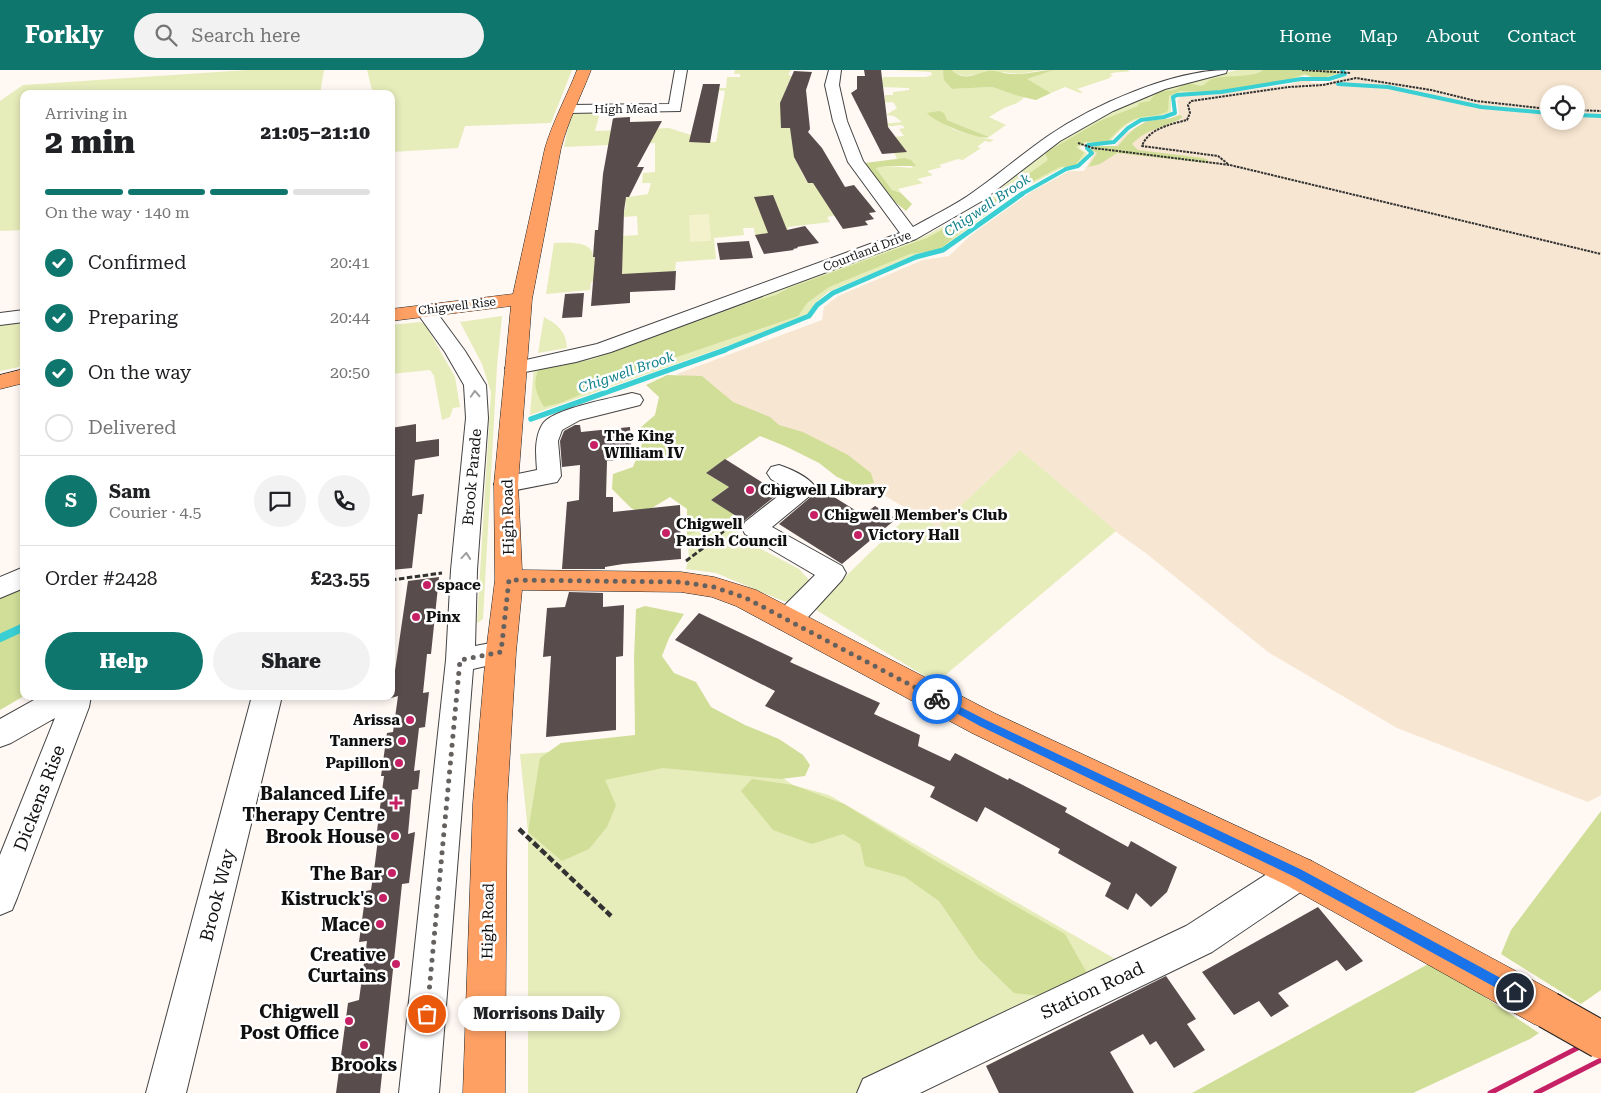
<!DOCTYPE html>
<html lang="en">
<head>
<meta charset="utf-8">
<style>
  body { margin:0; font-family:"Roboto Serif",serif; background:#f2f2f2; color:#202124; height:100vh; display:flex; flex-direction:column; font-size:19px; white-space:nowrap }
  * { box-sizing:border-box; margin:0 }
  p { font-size:16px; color:#757577 }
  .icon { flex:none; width:28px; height:28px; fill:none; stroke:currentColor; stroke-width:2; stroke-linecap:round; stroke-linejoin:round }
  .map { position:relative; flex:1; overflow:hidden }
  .side { position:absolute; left:20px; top:20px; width:375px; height:610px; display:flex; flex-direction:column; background:#fff; border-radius:10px; box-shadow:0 2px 8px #0003 }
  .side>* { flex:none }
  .tools { position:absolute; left:1540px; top:15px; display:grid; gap:10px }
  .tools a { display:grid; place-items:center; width:45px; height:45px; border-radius:50%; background:#fff; box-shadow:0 2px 8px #0003; font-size:25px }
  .pin { position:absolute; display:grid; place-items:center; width:42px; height:42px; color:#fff; margin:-21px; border:2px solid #fff; border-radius:50%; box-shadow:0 1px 5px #0007 }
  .courier { position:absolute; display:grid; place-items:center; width:50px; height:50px; margin:-25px; border:4px solid #1a73e8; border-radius:50%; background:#fff; color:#222; box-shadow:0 1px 6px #0007 }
  .bubble { position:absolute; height:35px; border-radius:18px; background:#fff; box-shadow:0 2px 8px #0003; font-size:16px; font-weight:800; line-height:35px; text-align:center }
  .head em { font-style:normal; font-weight:800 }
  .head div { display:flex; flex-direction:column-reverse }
  .head { display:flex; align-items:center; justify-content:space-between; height:85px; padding:0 25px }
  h1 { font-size:32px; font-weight:800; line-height:38px }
  .bar { display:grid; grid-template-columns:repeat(4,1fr); gap:8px 5px; align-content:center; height:60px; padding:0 25px }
  .bar i { height:6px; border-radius:4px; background:#e0e0e0 }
  .bar .current { background:#0f766e }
  .bar p { grid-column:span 4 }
  .line { display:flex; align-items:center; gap:12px; padding:0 25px; border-top:1px solid #e0e0e0 }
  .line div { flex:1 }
  .round { display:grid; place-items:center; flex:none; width:52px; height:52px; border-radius:26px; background:#f2f2f2 }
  ol { padding:0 25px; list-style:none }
  li { display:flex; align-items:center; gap:15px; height:55px }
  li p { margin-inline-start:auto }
  li .icon { padding:5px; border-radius:50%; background:#0f766e; color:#fff; stroke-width:4 }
  li:last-child { color:#757577 }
  li i { width:28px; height:28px; border:2px solid #e0e0e0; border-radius:50% }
  .primary-button { display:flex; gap:10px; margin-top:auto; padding:10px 25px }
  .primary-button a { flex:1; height:58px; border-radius:30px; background:#0f766e; color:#fff; font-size:20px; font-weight:800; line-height:58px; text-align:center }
  .primary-button a+a { background:#f2f2f2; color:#202124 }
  header { display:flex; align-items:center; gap:30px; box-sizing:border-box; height:70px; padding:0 25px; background:#0f766e; color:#fff }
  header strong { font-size:24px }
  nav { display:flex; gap:28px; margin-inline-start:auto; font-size:18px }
  .search { width:350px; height:45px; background:#f2f2f2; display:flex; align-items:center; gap:12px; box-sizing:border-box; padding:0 18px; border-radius:28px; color:#757577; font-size:19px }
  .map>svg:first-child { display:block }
</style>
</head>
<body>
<header>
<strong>Forkly</strong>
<div class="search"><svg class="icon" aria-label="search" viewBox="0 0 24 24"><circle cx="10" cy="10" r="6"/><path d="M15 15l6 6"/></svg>Search here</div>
<nav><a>Home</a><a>Map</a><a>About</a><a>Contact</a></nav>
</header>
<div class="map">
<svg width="1601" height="1023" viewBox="0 0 1601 1023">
  <rect width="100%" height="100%" fill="#fff8f3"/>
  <path fill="#f7e6d1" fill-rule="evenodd" d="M1346,0H1601V725L1588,732L1397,658L1268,582L1147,484L1119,464L1020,380L938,457L677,304L822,250L824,237L838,226L923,190L949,186L971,165L1031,122L1069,101H1084L1094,83L1087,79L1092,76H1115L1126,63L1146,51L1169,49L1179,44L1177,29L1185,24L1210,25L1292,14L1307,8L1312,13H1328L1349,5ZM1549,24H1576V51H1549Z"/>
  <path fill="#e6ecba" d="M248,0H324L320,24H24V160L0,161V31L23,15Z
    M367,0H572L551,53L465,56L458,78L391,82V24H373Z
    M735,0H791L788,5L792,6L785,21V53H781V58H794C791,78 797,96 808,113H813L861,125L872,137L827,147L830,152L788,157V161L755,165L754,158H743L744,165L714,168L716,189L676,192L675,201L633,210L591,212L590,220L546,224L554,173C567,173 593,170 593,187L620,185L623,166L638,165L637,146L622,147V141L625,140L626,132H622V128L648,124L651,113H642L643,103L655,102V73L564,77L572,39H601L595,61L669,58L691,65L694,72H716L725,21L717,20L718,18H726L727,7H740V4H734Z
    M894,0H943L952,19L992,17L1024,28L1017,33L1004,38L989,47L1006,55L989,67L947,50L938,51C945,53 949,57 955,60C968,65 981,67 994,70L990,72L985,71L977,77L981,78L963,90L958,89L939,95L942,97L927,101L933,105L917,109L923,113L898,119L901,123L892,120L876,98L887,96L913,98L904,88L898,90L894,83L901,82L903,77L894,67L904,66L899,59L905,58L902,55L883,57L881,54L902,52L894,46L886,45L897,38L893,32L877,33L876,30H885V25H893V22L909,20V18L881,17L883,7H926L932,5L931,2Z
    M952,0H1043L1019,4L1001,2L965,6L957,4Z
    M1054,0H1128L1130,1C1123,3 1117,1 1110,4L1113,6L1109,7L1110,8L1077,19L1083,22L1080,23L1065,17L1051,23L1026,9Z
    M1237,0H1338L1340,3C1326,8 1319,12 1306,5C1280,14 1237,21 1209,23C1195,24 1184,21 1171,26V42C1161,47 1151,46 1140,49C1128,51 1117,63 1109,73H1086L1079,78L1087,83L1078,98H1062L1020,120L959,165L941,182L915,185L828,222L814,234L810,247L530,345L534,297L590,289L925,166L981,136L1048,78L1114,40L1165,18Z
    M502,246L497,296L483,549L477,553L491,322L482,294L460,252Z
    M544,247C558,255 566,261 567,278L538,283Z
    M24,251V296L0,301V254Z
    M420,252L425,254L455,307L460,337L453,338L450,347L442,350L434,306L430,300L391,304V255Z
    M1020,380L1116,461L936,613L813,538L912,442L938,457Z
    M726,453L757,477L799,499L813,514L796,533L783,531L716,503L686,499L689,487L687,465Z
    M712,661L793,715L829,725L1131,898L863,1023H528V762L520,684L654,676Z"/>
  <path fill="#d1de98" d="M943,0H952C964,12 975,4 988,1C996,0 1004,4 1011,4C1026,5 1040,0 1054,0L1027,9L1051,23L1036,30L1018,26L992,17L952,19L944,10Z
    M1263,0H1334L1336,4L1319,9L1304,4L1288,10L1210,22L1180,21L1169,26L1168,41C1158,47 1149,45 1138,48C1126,51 1115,63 1107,72H1085L1076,77L1084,83L1075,96L1060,97L1018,119L977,148L939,180L910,184L829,217L807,233L798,246L644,298L560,333L544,337C536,323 532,314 539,299L591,290L751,232L776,225L789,218L927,168L982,138L1048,90L1045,83L1100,51L1138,36L1139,33L1150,31C1159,15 1169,25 1180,17C1183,16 1184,14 1187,13L1202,16C1206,14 1208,10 1212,9C1223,5 1255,8 1263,0Z
    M939,41L944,43L947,50L989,67C979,71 934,52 927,43Z
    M1180,45L1183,47C1166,58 1147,58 1132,74L1138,80L1203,88L1208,90L1207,93L1117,83L1100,94L1088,97L1097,83L1090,79L1095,76H1118C1126,66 1136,55 1149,51C1162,48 1166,51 1180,45Z
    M904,88L911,90L916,96H887L876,98L892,120L901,123L912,134L906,141L895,132L865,93Z
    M667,305L702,306L733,332L770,347L779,355L803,362L848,385L871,403L874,413L857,416L837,407L819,393L787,377L760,366L706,403L729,417L711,430L734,444L726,453L687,465V439L670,427L652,438L639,442L631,438L612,419L613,404L633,397L642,374L640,358L655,345L659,327L646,315Z
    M24,514V626L0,640V525Z
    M645,536L684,544L669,568L662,586L674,603L696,612L711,637L745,655L779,669L803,685L810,695L805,706L781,709L663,698L605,710L616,735L607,757L589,779L562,791L528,762L540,688L561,673L635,665L634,588L636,539Z
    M752,709L793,715L844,734L933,789L1065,864L1087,903L1049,927L1014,923L978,888L939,831L905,807L865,796L860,774L843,764L812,774L773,760L741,721Z
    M1601,741V920L1581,934L1501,884L1511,860Z
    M1432,892L1539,963L1530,969L1413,1023H1192Z"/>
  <path fill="#f3f2cc" d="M709,144L711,171L690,172L689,145Z"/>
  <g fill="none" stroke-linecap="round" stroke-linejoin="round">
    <path stroke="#39cfd3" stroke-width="4" d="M1338,14L1388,17L1481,37L1549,43
      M1576,45L1601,46
      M1020,125L1066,99L1078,96L1092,83L1087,78L1088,75L1114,72L1128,58L1141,50L1164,47L1175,43L1173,27L1177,25L1221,22L1301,9H1329L1345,4L1342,0"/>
    <path stroke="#39cfd3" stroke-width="5" d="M722,281L809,246L817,235L833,223L916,187L943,180L1022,124"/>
    <path stroke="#39cfd3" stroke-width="5.5" d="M531,349L725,280"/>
    <path stroke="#39cfd3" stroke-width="8" d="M0,568L24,557"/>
  </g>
  <path fill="#594c4c" d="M864,0H881L888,57L907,82L882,84L851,23L857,19V6H865Z
    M794,1L812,2L806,20L810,59L808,62L822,78L845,117L854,115L876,142L869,143L874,149L865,151L868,155L843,159L813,113H808L794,87L790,58H781L780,33Z
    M703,14H720L710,73L689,72Z
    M630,47V52L662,51L637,97H644L629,127H626L624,141L622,204L676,201L675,220L630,222V233L591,236L595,187H593L595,160H598L603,104L613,48Z
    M773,125L787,160L805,156L819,173L797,177L798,178L793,179L794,180L764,184L755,165L768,163L754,127Z
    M749,171L753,188L720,190L717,173Z
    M584,223L582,247L562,248L565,224Z
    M416,354V372L439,369V386L415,390L412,426L424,424L422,444H418L412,498L391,500V358Z
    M575,355H580L581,362L630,357L632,388L607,391L606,427H613V442L680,435L681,489L623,494L605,497V499H562L567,432L579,430L580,395L562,397L560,371L564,361Z
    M725,389L779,423L744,451L711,430L729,417L706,403Z
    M818,417L863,445L875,436L896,449L842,494L779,454L813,425Z
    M439,507L431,584H427L423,623L429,622L425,657L419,658L414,701L420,700L418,719L412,720L408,764L415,762L409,813L402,814L380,1023H336L348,933L359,930L367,871L359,872L366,821L371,820L375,793L378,769H376L384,706H381L387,663L393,662L398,626L391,628L408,511Z
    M569,522L603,523V537L624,535L623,586L616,587V660L546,667L551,586L543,587L547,538L565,537Z
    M699,543L793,588L790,592L880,633L874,644L920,665L918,676L950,691L955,683L1008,710L1009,708L1067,738L1065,742L1128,777L1131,771L1177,797L1167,822L1151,837L1136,823L1128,840L1105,826L1111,813L1058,783L1060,779L985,737L977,752L930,727L935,717L765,636L775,621L675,570Z
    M1318,837L1363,891L1346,901L1337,890L1278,923L1289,936L1271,947L1259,931L1234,945L1202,902Z
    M1166,906L1196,949L1187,954L1205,980L1174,998L1156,971L1150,975L1143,964L1110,982L1134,1023H999L986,996Z"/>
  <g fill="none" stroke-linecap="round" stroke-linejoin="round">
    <g stroke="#434343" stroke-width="2">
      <path id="minor" d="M675,0H687L680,41L569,43L562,39L569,35L669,34Z
        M829,0H841L839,15L847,51L863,91L913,157C932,146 954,136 972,123C998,105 1022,84 1048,66C1093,35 1173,0 1227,0L1226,3L1165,19L1113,41L1060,71L982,131L916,169L611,282L576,292L515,304L508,302L505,298L508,294L597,274L900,163L848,92L833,51L825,15Z
        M425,234L432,236L465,281L486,315L488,348L477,500L475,576L501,571L511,574L515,582L511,590L473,599L439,1023H399L446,590L451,500L466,348L464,315L445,282L415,240L418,236Z
        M24,240V252L0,255V243Z
        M632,323L640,325L643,330L640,335L580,350L562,360L558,371L561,406L557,412L506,422L498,420L494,414L498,408L537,400C536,385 534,369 542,355C550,339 613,328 632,323Z
        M779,395C791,399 809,407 816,418L812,424L772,457L842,496L846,503L842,510L798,558L788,561L778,558L774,550L778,542L815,505L745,464L742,458L745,452L787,419L771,409L767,403L771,397Z
        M24,497V518L0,528V507Z
        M41,626H91L89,637L17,828L12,840L0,845V785L55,648L11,673L0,677V649Z
        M252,626H282L186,1023H146Z
        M1299,787L1311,791L1316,803L1311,815L1212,882L920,1023H857L863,1009L1186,856L1287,791Z"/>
    </g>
    <g stroke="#212121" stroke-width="1">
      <path id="major" d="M577,0H591C581,26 568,51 561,78L532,229L518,414L522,500L681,502L714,507L756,520L994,643L1312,791L1562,926L1568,940L1562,954L1548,960L1534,954L1286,815L972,663L736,536L712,527L681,522L522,520L516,582L507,733L505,1023H463L473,733L486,582L495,510L494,414L511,236L391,251V239L513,224L545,78C553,51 567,26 577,0Z
        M24,299V313L0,319V305Z"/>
    </g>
    <path stroke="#323232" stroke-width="2" stroke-dasharray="2.5 1" stroke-linecap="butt" d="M1302,0L1351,3
      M1576,40L1601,41
      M1078,73L1093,78L1230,95L1601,184
      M1228,94L1218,86L1142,76C1148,59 1171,54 1187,50L1190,43L1188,35L1191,31L1289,17L1323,15L1356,8L1431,20L1476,31L1549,39"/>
    <path stroke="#323232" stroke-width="2.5" stroke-dasharray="4.5 2" stroke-linecap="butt" d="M705,476L732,455"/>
    <path stroke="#323232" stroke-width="3" stroke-dasharray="5.5 2.5" stroke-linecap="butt" d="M686,491L707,475
      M391,510L442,503"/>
    <path stroke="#323232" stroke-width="4.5" stroke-dasharray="7 3" stroke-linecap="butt" d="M519,759L611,846"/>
    <use href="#minor" fill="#fff" fill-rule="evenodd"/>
    <use href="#major" fill="#fea064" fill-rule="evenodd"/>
    <path stroke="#c72166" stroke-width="5" d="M1490,1023L1601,966
      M1536,1023L1601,990"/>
    <g stroke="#212121" stroke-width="39" stroke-linecap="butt">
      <path id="major-bridge" d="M1548,940L1601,970"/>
    </g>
    <use href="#major-bridge" stroke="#fea064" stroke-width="37"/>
  </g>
  <defs><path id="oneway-chevron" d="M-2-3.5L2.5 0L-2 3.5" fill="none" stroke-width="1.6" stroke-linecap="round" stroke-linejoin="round" transform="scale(1.25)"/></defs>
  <g stroke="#9f9f9f">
    <use href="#oneway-chevron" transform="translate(475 324) rotate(-93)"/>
    <use href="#oneway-chevron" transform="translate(466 486) rotate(-85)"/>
  </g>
  <path fill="#1a73e8" d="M937,625L986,650L1302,800L1519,918L1521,922L1519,926L1515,928L1511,926L1295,807L980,656L934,631V626Z"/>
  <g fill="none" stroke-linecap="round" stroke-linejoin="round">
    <path stroke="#64615f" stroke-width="5" stroke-dasharray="0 9" d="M427,944L460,590L501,582L509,510L681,512L714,517L746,528L937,629"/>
  </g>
  <g fill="#c72166" stroke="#fff" stroke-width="2">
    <circle cx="594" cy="375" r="5"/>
    <circle cx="750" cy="420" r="5"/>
    <circle cx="814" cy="445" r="5"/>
    <circle cx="666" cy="463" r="5"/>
    <circle cx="858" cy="465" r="5"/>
    <circle cx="427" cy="515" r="5"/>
    <circle cx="416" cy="547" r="5"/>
    <circle cx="410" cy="650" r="5"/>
    <circle cx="402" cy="671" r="5"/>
    <circle cx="399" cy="693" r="5"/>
    <path d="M393.5 725.5h5v5h5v5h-5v5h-5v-5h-5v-5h5z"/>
    <circle cx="395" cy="766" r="5"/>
    <circle cx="392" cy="803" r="5"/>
    <circle cx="383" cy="828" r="5"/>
    <circle cx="380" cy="854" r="5"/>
    <circle cx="396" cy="894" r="5"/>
    <circle cx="349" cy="951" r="5"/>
    <circle cx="364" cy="975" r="5"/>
  </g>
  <g text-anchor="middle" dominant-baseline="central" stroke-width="5" stroke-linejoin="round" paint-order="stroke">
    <g font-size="12" fill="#101010" stroke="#fff">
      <text x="626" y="39">High Mead</text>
      <text transform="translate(867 181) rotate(-21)">Courtland Drive</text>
      <text transform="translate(457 236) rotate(-7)">Chigwell Rise</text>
    </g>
    <g font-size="14" font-style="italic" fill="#12828b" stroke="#fff">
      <text transform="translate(987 135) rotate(-34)">Chigwell Brook</text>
      <text transform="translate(626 302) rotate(-19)">Chigwell Brook</text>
    </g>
    <g font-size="15" font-weight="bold" fill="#101010" stroke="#fff" text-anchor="start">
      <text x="604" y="366">The King<tspan x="604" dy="17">WIlliam IV</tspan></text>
      <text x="760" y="420">Chigwell Library</text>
      <text x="824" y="445">Chigwell Member's Club</text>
      <text x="676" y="454">Chigwell<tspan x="676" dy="17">Parish Council</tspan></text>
      <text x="868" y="465">Victory Hall</text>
      <text x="437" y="515">space</text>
      <text x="426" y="547">Pinx</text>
      <text x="400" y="650" text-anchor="end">Arissa</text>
      <text x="392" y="671" text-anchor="end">Tanners</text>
      <text x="389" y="693" text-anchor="end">Papillon</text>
    </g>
    <g font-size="15" fill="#101010" stroke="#fff">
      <text transform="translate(472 407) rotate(-85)">Brook Parade</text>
      <text transform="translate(508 447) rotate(-91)">High Road</text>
      <text transform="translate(488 851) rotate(-89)">High Road</text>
    </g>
    <g font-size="18" font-weight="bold" fill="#101010" stroke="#fff" text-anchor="end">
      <text x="385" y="723">Balanced Life<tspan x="385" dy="21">Therapy Centre</tspan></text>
      <text x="385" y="766">Brook House</text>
      <text x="382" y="803">The Bar</text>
      <text x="373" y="828">Kistruck's</text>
      <text x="370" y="854">Mace</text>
      <text x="386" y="884">Creative<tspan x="386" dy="21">Curtains</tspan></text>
      <text x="339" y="941">Chigwell<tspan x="339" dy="21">Post Office</tspan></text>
      <text x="364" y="994" text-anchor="middle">Brooks</text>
    </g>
    <g font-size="18" fill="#101010" stroke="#fff">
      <text transform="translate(39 728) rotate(-69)">Dickens Rise</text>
      <text transform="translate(217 825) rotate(-76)">Brook Way</text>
      <text transform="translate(1092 920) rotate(-25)">Station Road</text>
    </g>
  </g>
</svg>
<div class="tools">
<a><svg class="icon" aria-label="locate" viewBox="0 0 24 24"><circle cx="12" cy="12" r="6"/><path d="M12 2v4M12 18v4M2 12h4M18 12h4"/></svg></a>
</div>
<div class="pin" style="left:427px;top:944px;background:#ea580c"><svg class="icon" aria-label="bag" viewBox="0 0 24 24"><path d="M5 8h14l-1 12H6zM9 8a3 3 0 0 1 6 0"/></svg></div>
<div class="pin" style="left:1515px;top:922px;background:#1f2937"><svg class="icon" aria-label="home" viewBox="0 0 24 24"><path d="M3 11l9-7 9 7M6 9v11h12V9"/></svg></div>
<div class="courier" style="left:937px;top:629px"><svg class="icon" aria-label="bike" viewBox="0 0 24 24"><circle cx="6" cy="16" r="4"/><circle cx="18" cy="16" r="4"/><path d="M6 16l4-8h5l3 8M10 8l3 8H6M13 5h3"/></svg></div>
<div class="bubble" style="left:458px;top:926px;width:162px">Morrisons Daily</div>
<section class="side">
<div class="head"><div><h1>2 min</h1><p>Arriving in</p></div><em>21:05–21:10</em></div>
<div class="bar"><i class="current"></i><i class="current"></i><i class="current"></i><i></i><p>On the way · 140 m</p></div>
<ol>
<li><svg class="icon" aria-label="check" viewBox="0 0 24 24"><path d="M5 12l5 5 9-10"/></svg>Confirmed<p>20:41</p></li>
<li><svg class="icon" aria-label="check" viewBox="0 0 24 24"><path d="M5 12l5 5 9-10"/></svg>Preparing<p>20:44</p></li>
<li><svg class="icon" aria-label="check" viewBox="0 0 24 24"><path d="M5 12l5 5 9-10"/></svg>On the way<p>20:50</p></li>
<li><i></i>Delivered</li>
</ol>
<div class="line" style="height:90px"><b class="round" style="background:#0f766e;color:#fff">S</b><div><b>Sam</b><p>Courier · 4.5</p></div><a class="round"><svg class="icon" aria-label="chat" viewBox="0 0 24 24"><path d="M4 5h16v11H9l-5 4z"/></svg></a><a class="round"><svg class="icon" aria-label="phone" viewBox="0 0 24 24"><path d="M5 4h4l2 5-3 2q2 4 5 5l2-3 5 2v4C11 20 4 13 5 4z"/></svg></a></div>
<div class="line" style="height:65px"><div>Order #2428</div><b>£23.55</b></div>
<div class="primary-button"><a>Help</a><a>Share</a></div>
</section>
</div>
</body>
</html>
